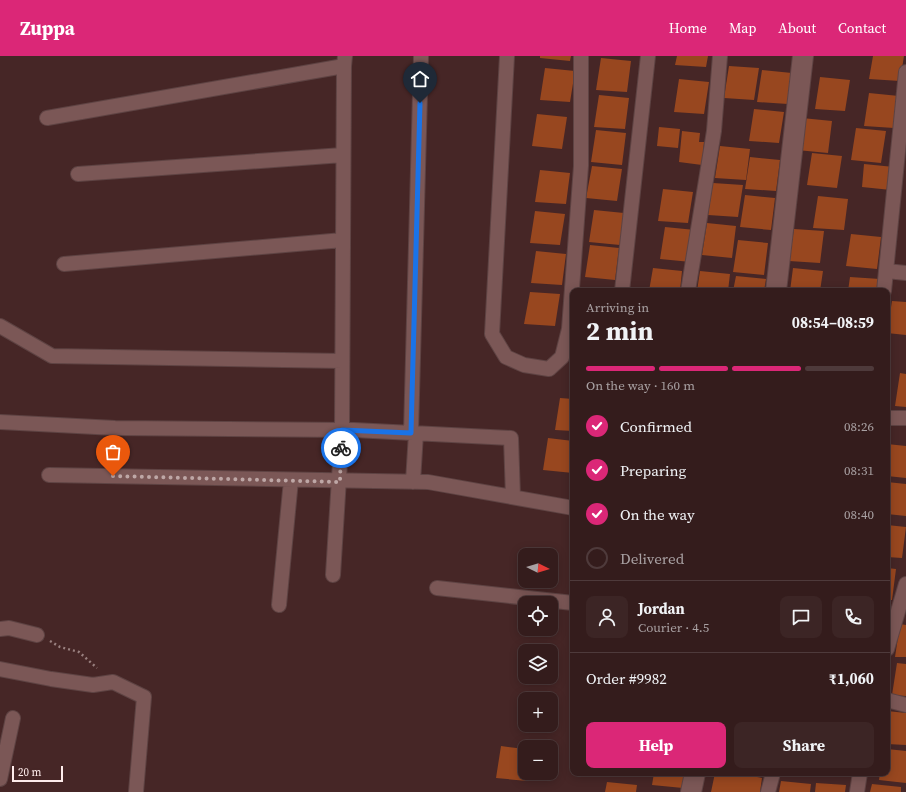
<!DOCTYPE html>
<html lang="en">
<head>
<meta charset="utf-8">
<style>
  body { margin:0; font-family:"Source Serif 4",serif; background:#3c2525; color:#f1f3f6; height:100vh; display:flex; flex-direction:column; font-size:15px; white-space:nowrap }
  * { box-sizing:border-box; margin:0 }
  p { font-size:13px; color:#a9a1a3 }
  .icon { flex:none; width:22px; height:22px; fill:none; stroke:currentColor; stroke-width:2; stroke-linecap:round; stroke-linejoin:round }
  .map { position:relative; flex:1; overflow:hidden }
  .details { position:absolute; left:570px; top:232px; width:320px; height:488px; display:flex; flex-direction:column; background:#341c1c; border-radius:8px; box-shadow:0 2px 10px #0003,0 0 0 1px #4e3a3b }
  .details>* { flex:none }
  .needle { width:26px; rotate:95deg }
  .buttons { position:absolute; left:518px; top:492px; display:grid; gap:8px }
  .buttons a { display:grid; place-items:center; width:40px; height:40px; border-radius:8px; background:#341c1c; box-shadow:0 2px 10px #0003,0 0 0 1px #4e3a3b; font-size:20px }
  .scale { position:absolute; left:12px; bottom:10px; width:51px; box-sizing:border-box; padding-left:4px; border:2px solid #feeceb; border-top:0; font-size:11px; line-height:14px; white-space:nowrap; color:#feeceb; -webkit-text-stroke:3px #462626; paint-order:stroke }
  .pin { position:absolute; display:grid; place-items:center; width:34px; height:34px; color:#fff; margin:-41px -17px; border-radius:50% 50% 50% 0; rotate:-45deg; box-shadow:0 0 4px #0007 }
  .pin .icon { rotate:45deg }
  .courier { position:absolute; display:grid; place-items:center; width:40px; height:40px; margin:-20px; border:3px solid #1a73e8; border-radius:50%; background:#fff; color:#222; box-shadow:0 1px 5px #0007 }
  .head em { font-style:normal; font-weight:700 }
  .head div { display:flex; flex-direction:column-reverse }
  .head { display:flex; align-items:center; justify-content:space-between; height:68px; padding:0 16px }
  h1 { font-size:26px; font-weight:700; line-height:30px }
  .bar { display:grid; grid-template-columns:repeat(4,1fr); gap:6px 4px; align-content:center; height:48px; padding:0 16px }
  .bar i { height:5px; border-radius:3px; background:#4e3a3b }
  .bar .current { background:#db2777 }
  .bar p { grid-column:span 4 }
  .line { display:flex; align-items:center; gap:10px; padding:0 16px; border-top:1px solid #4e3a3b }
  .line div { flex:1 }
  .round { display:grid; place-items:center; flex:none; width:42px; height:42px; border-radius:8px; background:#3c2525 }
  ol { padding:0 16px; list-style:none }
  li { display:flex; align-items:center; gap:12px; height:44px }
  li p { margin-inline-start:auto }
  li .icon { padding:4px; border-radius:50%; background:#db2777; color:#fff; stroke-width:4 }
  li:last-child { color:#a9a1a3 }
  li i { width:22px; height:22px; border:2px solid #4e3a3b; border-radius:50% }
  .button { display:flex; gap:8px; margin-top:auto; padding:8px 16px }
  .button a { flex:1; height:46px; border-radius:8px; background:#db2777; color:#fff; font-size:16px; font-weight:700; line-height:46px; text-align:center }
  .button a+a { background:#3c2525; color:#f1f3f6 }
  header { display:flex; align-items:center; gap:24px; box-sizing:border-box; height:56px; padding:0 20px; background:#db2777; color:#fff }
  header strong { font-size:19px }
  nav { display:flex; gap:22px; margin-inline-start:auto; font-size:14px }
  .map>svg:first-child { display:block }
</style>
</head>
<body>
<header>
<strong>Zuppa</strong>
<nav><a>Home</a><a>Map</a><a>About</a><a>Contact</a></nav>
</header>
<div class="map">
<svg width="906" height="736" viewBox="0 0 906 736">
  <rect width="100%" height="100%" fill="#462626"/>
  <path fill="#98471f" d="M540,0H571L570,5L540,2Z
    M677,0H708L706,11L675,9Z
    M873,0H904L900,25L869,23Z
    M601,2L631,5L627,36L596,34Z
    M729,10L759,12L754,44L724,42Z
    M545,12L575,15L570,46L540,44Z
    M762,14L792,17L788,48L757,46Z
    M820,21L850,24L845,55L815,53Z
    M679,23L709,26L704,58L674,56Z
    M869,37L899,40L894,72L864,70Z
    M599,39L629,42L625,73L594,71Z
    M754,53L784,56L779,87L749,85Z
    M537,58L567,61L562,93L532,90Z
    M802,62L832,65L828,97L797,94Z
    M659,71L680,73L678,92L657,90Z
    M856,72L886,75L881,107L851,104Z
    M596,74L626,77L622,109L591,106Z
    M682,75L700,77L699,86H704L702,109L679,106Z
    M720,90L750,93L746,124L715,122Z
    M812,97L842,100L837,132L807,129Z
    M750,101L780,104L776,135L745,133Z
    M864,108L894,111L891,134L862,131Z
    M592,110L622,113L617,145L586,142Z
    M540,114L570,117L566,148L535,146Z
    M713,127L743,129L738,161L708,159Z
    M663,133L693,136L688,167L658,165Z
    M745,139L775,142L771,174L740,171Z
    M818,140L848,143L844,174L813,172Z
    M594,154L624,157L620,189L589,186Z
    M535,155L565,158L560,189L530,187Z
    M707,167L736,170L732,202L702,199Z
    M665,171L695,174L691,206L660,203Z
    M794,173L824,175L820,207L789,205Z
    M851,178L881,181L877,213L846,210Z
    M738,184L768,187L764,219L733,216Z
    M590,189L619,192L615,224L585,221Z
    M536,195L566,198L562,229L531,227Z
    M653,212L682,215L680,235H649Z
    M793,212L823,215L820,235H790Z
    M700,215L730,218L728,235H697Z
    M736,220L766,223L764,235H733Z
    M850,221L880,223L878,235H848Z
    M530,236L560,238L555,270L524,268Z
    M892,245L906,246V279L887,277Z
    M900,317L906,318V351L895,350Z
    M560,342L573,343V375L555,374Z
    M548,382L573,385V417L543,414Z
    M887,388L906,390V422L887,420Z
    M887,426L906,428V460L887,458Z
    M887,469L906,471L902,502L887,501Z
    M887,512L896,513L892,544H887Z
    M900,568L906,569V601H895Z
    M897,607L906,608V640L892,639Z
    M887,655L906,657V689L887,688Z
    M501,690L525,693V717H528L527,725L496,722Z
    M887,693L906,695V727L879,724L880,717H887Z
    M609,717H639L638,720Z
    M654,717H685L683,732L652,729Z
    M715,717H738L762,722L760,736H711Z
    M781,725L811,728L810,736H779Z
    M607,726L637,729L636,736H605Z
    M816,727L846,729L845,736H815Z
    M872,728L901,731V736H870Z"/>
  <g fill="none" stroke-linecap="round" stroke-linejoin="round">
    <g stroke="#5e4343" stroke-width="16">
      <path id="street" d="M507,0L492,278L506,301L524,309L549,313L562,301L569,273L581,110V0
        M47,62L344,10L345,0
        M78,118L343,99
        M64,208L343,184
        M887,215L906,217
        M622,235L648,0
        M688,235L714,75L720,0
        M884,235L906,16
        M0,270L52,300L342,305
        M887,362H906
        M0,366L115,372L354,374L511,382L513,441
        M411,377L421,0
        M49,419L428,426L573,452
        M413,426L416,377
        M333,519L342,374L344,10
        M437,532L573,547
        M279,549L291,424
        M0,573L9,572L37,579
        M887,593L906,528
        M0,613L51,623L93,629L113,626L144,641L136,736
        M887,644L906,649
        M0,723L13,662
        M768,736L773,717
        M857,736L860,717"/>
    </g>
    <g stroke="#5e4343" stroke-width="22">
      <path id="secondary" d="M776,235L803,0
        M691,736L695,717"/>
    </g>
    <path stroke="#99807f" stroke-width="2.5" stroke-dasharray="2 3" stroke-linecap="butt" d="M50,585L60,591L79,596L97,612"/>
    <use href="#street" stroke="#7b5756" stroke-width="14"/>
    <use href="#secondary" stroke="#7b5756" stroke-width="20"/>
  </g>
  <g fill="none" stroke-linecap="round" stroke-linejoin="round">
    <path stroke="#bea7a6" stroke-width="4" stroke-dasharray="0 7.2" d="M113,420L340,426L341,392"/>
    <path stroke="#1a73e8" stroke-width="5" d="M341,392L342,374L411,377L420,47"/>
  </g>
</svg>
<div class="buttons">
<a><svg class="needle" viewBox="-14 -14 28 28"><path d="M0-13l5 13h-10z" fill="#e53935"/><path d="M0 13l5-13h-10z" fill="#a9a1a3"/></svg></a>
<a><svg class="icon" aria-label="locate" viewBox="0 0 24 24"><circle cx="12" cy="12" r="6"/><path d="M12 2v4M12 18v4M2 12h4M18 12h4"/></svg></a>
<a><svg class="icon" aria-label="layers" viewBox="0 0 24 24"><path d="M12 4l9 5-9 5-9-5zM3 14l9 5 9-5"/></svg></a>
<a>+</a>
<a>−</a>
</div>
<div class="scale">20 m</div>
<div class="pin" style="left:113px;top:420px;background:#ea580c"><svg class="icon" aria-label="bag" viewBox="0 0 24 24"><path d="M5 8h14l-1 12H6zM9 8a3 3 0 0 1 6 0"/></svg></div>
<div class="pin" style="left:420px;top:47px;background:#1f2937"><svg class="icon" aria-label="home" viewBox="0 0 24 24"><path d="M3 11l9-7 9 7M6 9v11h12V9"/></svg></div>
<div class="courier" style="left:341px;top:392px"><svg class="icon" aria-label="bike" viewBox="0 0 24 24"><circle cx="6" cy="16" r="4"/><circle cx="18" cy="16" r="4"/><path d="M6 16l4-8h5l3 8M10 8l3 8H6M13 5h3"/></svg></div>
<section class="details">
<div class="head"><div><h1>2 min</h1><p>Arriving in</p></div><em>08:54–08:59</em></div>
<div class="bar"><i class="current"></i><i class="current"></i><i class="current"></i><i></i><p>On the way · 160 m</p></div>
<ol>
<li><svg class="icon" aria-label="check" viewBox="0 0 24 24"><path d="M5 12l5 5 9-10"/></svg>Confirmed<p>08:26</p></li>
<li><svg class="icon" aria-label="check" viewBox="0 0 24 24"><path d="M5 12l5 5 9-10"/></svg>Preparing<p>08:31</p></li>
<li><svg class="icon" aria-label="check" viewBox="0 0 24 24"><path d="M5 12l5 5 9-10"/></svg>On the way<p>08:40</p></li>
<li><i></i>Delivered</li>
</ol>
<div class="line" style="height:72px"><a class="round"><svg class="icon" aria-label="person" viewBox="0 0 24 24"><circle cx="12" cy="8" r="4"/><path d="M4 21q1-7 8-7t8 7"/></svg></a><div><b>Jordan</b><p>Courier · 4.5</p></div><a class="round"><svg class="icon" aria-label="chat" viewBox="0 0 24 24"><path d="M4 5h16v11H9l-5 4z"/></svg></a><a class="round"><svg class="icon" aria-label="phone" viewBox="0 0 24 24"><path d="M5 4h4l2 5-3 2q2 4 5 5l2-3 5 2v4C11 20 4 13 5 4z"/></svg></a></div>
<div class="line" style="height:52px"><div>Order #9982</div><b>₹1,060</b></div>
<div class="button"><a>Help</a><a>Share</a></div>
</section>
</div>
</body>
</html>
